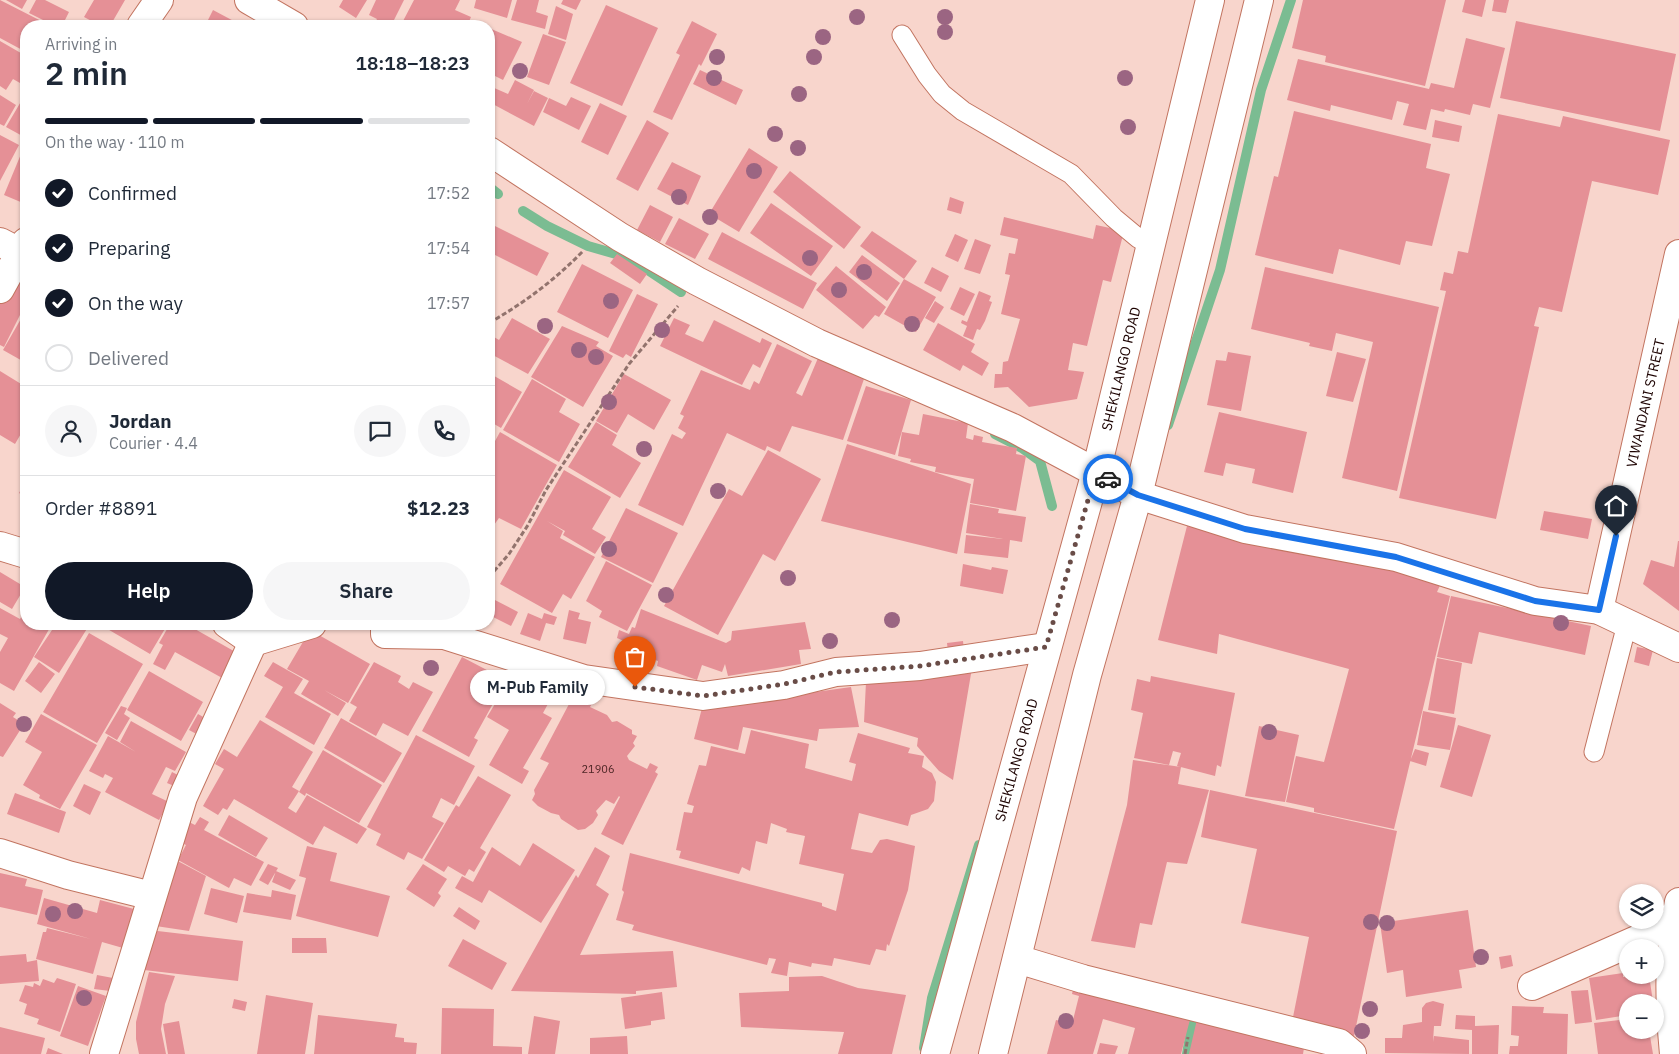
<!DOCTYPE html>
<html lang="en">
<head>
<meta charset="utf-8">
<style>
  body { margin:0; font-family:"IBM Plex Sans",sans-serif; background:#f6f6f7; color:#1f2937; height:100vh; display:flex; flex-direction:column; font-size:19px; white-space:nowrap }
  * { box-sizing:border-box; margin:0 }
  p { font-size:16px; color:#747a83 }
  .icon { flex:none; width:28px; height:28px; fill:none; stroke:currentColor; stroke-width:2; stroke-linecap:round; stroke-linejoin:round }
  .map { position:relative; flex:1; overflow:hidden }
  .side { position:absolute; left:20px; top:20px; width:475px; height:610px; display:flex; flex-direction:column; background:#fff; border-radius:20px; box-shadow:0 1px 4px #0004 }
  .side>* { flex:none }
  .controls { position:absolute; left:1619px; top:884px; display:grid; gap:10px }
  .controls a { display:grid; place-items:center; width:45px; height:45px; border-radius:50%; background:#fff; box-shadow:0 1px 4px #0004; font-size:25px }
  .pin { position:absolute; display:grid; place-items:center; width:42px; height:42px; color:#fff; margin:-51px -21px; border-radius:50% 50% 50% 0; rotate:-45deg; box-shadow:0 0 5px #0007 }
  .pin .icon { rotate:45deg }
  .courier { position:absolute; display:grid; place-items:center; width:50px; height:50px; margin:-25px; border:4px solid #1a73e8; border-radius:50%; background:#fff; color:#222; box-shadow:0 1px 6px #0007 }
  .bubble { position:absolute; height:35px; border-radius:18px; background:#fff; box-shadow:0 1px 4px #0004; font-size:16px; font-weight:600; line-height:35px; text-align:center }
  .summary em { font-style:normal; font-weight:600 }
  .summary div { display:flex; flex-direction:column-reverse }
  .summary { display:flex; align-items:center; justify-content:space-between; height:85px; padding:0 25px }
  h1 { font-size:32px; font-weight:600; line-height:38px }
  .bar { display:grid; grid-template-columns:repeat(4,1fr); gap:8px 5px; align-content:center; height:60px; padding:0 25px }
  .bar i { height:6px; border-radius:4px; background:#e0e1e3 }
  .bar .selected { background:#111827 }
  .bar p { grid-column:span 4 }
  .line { display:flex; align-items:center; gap:12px; padding:0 25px; border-top:1px solid #e0e1e3 }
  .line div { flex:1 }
  .round { display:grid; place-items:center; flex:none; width:52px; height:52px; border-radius:26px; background:#f6f6f7 }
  ol { padding:0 25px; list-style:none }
  li { display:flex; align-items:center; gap:15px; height:55px }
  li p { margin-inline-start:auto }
  li .icon { padding:5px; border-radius:50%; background:#111827; color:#fff; stroke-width:4 }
  li:last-child { color:#747a83 }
  li i { width:28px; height:28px; border:2px solid #e0e1e3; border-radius:50% }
  .action { display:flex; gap:10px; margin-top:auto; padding:10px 25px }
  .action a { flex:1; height:58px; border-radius:30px; background:#111827; color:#fff; font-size:20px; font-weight:600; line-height:58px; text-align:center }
  .action a+a { background:#f6f6f7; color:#1f2937 }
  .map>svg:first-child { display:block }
</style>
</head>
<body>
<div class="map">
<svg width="1679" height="1054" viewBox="0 0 1679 1054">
  <rect width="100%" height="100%" fill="#f8d5cc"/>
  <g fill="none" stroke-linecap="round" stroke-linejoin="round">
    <path stroke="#7bbc92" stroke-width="10" d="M489,187L498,194
      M523,211L547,226L588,246L630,258L681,292
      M1168,425L1220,270L1261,90L1291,0
      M995,434L1022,448L1040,461L1052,506
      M924,1048L932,998L979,845
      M1187,1054L1195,1008"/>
  </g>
  <path fill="#e59096" d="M0,0L51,26H26V52L0,38Z
    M6,0H27L22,9Z
    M36,0H45L69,12L62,26H55L29,13Z
    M94,0H125L110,26H101L84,17Z
    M343,0H367L356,18L339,7Z
    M376,0H404L394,20L405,26H373L377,19L369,15Z
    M414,0H460L455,10L471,17L467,26H409L402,23Z
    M476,0H512L507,18L474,8Z
    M517,0H539L536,12L548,16L545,29L511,20Z
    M563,0H581L576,10L561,4Z
    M1303,0H1446L1425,86L1325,62L1326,56L1292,48Z
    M1465,0H1486L1482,17L1462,12Z
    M1494,0H1509L1506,13L1492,11Z
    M606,5L658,28L622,106L570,83Z
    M556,6L573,14L566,40L548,34Z
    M213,10L243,26H205Z
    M473,20L486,26H469Z
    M692,21L717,34L701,66L699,64L672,120L653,112L680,55L676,53Z
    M1516,21L1676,54L1660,131L1500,98Z
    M489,28L522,42L503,80L489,73Z
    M543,34L566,42L549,85L527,77Z
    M1466,38L1505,48L1490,108L1473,104L1470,115L1445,109L1444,112L1431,109L1426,130L1403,125L1409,104L1397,101L1392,120L1331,105L1330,111L1287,100L1298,59L1429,89L1431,83L1454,88Z
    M0,41L26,56V73L20,83L13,79L6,90L0,86Z
    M700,70L743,90L736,105L693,84Z
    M515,80L534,90L527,104L534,91L548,98L534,126L489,102L492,87L508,94Z
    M26,93V138L6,127Z
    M0,95L16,105L4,126L0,124Z
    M571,97L591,106L579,130L543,112L549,98L566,106Z
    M600,103L627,116L608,155L581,142Z
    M1294,111L1431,144L1426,168L1450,174L1432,246L1406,241L1400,265L1339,249L1333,274L1255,255L1274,176L1278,177Z
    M1498,114L1560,127L1563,116L1670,140L1658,195L1592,181L1562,312L1539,307L1534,326L1539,327L1496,519L1399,498L1446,291L1440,290L1444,272L1453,274L1458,251L1468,253Z
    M647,120L669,133L638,191L616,179Z
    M1435,120L1462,126L1459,142L1432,137Z
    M0,135L19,145L0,181Z
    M26,142V195L23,203L4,195Z
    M749,148L778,167L739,232L709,214Z
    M672,162L701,176L688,205L657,189Z
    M790,171L861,227L844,249L773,192Z
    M950,197L964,202L961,214L947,210Z
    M771,203L833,246L811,276L750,233Z
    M650,205L673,217L660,242L637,230Z
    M1004,217L1093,239L1096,225L1124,231L1111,282L1103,280L1087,346L1073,343L1068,370L1084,372L1077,399L1029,407L1008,387L994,388L995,374H1002L1003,362L1008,361L1020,319L1001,314L1010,275L1005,274L1009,253L1015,254L1018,239L1000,235Z
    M679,218L709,234L695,259L665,244Z
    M489,223L549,253L537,276L489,252Z
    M872,231L917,261L904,279L860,246Z
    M722,232L817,283L803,309L708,259Z
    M955,234L968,240L958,262L945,256Z
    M975,239L991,245L980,274L964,269Z
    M26,246V303L4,347L0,345V297Z
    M617,254L647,274L640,284L610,263Z
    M862,255L900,283L887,301L849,272Z
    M582,264L633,290L608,338L557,312Z
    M836,266L886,307L879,317L875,315L863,329L816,290Z
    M932,267L949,276L941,292L924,283Z
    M1265,267L1439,307L1397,491L1342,478L1373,342L1336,333L1332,351L1309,346L1310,343L1251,329Z
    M904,279L936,297L916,332L884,314Z
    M960,287L975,294L964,316L950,309Z
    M979,291L991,296L989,301L992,302L985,321L980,330L977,329L973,340L963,336L967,326L961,323L962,320L967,322Z
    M637,294L658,304L631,357L626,354L623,358L609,351Z
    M935,301L944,307L934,323L925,318Z
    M26,310V363L3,350Z
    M512,318L550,339L528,374L489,353V334L499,340Z
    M674,318L690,325L685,334L703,342L714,320L760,343L762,338L772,343L760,368L753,364L742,385L660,346Z
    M938,323L975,344L971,352L989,363L982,376L963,365L960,371L923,350Z
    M562,326L599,342L596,346L613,356L583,407L531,377Z
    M777,344L812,361L796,393L802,396L818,358L865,376L843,440L792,426L780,452L767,446L765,451L727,433L683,526L638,505L672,434L682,439L686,433L678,428L684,416L680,414L701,370L750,390L754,381L759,384Z
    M1228,352L1251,356L1241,411L1207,405L1216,360L1226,361Z
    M1337,352L1366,359L1353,402L1326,396Z
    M0,371L26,387V425L15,444L0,435Z
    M489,373L522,392L501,428L489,421Z
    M624,374L671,400L654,430L628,414L617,433L596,421Z
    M532,379L566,399L559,412L580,424L559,462L503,430Z
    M866,386L911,400L895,455L847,441Z
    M1219,412L1307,432L1293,493L1252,483L1255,469L1226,463L1223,476L1204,472Z
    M923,414L968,423L966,438L973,440L974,435L983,437L982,442L1017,448L1016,454L1026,456L1016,511L970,503L974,479L935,472L936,467L910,462L911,459L898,456L902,432L919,435Z
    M596,422L617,435L612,445L641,463L620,498L568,467Z
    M500,432L557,465L521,529L499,518L494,525L489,521V452Z
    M489,435L494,438L489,448Z
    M847,444L971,484L957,554L821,521Z
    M768,450L821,479L775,561L763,554L718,635L664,606L729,489L742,496Z
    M564,470L611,497L592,529L606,537L595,554L563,535L565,531L547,521L563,531L560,538L595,557L571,599L563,594L552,613L500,584Z
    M26,480V497L19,493Z
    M970,504L999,509L998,513L1026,517L1022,542L1010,540L1008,558L964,553L966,535L1003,539L966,533Z
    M626,508L678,533L653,583L601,557Z
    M1544,511L1592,519L1588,539L1540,530Z
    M1187,526L1381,564L1380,568L1442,581L1437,592L1450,596L1394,829L1314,812V808L1286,802L1296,756L1324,762L1349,669L1219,634L1217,654L1158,640Z
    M1678,541H1679V611L1643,584L1651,560L1674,567Z
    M606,561L652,585L627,631L599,617L602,611L586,601Z
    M963,564L991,570L992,567L1008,570L1003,594L960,586Z
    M0,572L25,587L12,609L0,602Z
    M1451,596L1591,626L1585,655L1479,632L1472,664L1437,657Z
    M493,599L518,612L511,626L489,615V608Z
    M0,608L20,619L26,609V624H52L14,691L0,683V652L8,638L0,634Z
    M641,609L726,643L731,640L732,631L805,622L811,649L799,650L801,664L728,676L725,664L722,672L702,665L697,680L657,666L658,661L623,649L626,642L617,638L619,630L629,634L632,627L635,628Z
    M569,610L580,613L578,619L591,622L586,644L563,639Z
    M528,613L542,619L544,613L557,617L554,625L546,623L540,641L520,634Z
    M56,624H90L59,673L34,657Z
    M99,624H161L166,627L150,654Z
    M170,624H186L239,654L224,679L175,652L165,670L153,664L163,645L159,643Z
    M310,630L370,664L348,703L324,690L346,703L338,716L301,694L309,681L287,669Z
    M89,633L143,664L97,743L43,712Z
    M963,641L964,650L948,652L947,643Z
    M1637,647L1653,650L1649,666L1634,662Z
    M462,657L506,680L474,738L478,740L469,757L422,731Z
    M1437,658L1462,663L1454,714L1428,710Z
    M39,662L55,674L41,693L25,681Z
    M273,662L303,679L294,693L331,714L314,745L265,717L283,687L264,676Z
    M374,662L401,676L398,682L409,689L413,682L433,692L408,736L383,723L376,736L349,721L357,707L350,703Z
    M972,668L953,780L939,771L917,746L918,738L864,722L866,682Z
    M149,671L203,702L181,741L127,710Z
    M528,676L555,691L543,713L552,718L523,768L529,771L522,784L489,765L509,730L487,717L504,689L517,696Z
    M1151,676L1235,693L1221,767L1217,765L1215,776L1177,766L1181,753L1173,751L1169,765L1134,758L1143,713L1131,710L1137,679L1150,682Z
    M578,687L596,697L590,707L607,715L612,722L617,721L632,730V734L637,736L633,743L635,746L627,756L629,760L647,769L650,763L658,767L655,772L658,774L623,845L601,834L620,797L619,796L614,804L606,800L596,811L598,815L593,823L585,829L578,830L561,819L559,815L551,813L538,806L532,800L535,794L534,790L549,763L540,759Z
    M851,687L859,727L819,729L817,741L743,727L738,750L694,739L702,708Z
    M0,703L16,713L13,717L24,724L3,757L0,756Z
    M121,706L127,708L124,714L130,718L117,740L105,733Z
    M1423,711L1456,718L1450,750L1417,745Z
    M41,714L97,745L60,809L39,798L40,795L23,785L42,752L25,742Z
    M198,714L212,722L204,738L189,730Z
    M341,718L402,753L384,783L324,748Z
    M260,720L313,752L292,787L299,791L288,808L296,813L307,795L367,829L357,844L324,826L313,845L234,799L227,810L223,808L218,815L203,806L224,769L215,764L224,749L237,757Z
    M131,721L186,752L175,771L166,767L152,794L169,802L159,820L105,792L113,778L105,774L103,778L89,771L108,736L136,752L120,742Z
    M1458,725L1491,735L1472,797L1440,787Z
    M1259,726L1299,735L1285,802L1245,796Z
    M751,730L809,744L805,768L852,781L856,764L849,762L858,733L910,748L908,753L924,756L922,767L932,773L936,782L934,801L928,809L911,815L908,826L859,813L851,849L872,853L880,840L887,839L915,846L908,890L889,946L887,944L886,951L876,949L870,965L834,958L832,966L812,963L811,967L789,962L787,976L771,973L776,959L769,958L767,965L632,930L634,925L616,920L624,892L622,890L630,853L822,903V906L836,911L844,874L799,864L805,836L786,832L787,829L771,823L767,844L756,841L750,871L742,867L739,874L679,858L681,851L676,850L684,812L692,813L694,806L687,804L699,765L706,766L711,746L745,754Z
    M416,735L475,766L454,805L441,798L432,817L444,823L422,859L408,852L404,860L376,845L381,834L367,827Z
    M1415,749L1429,753L1426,766L1410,761Z
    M323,750L382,785L359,823L306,793L305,796L299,792Z
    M1133,760L1181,767L1178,784L1209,790L1187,864L1167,862L1152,925L1140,923L1135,948L1091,941L1127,805Z
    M172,772L184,778L179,788L167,783Z
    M478,776L511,795L480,848L486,852L474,872L469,869L465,876L448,866L444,872L424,860L456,805L459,807Z
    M84,784L101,792L90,815L73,806Z
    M1210,790L1397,831L1354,1036L1292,1022L1309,937L1241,923L1257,849L1201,837Z
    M15,793L66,812L59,833L7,814Z
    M229,815L268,838L256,857L218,835Z
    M200,817L209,822L204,830L264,862L251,886L234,878L229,888L178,860L186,845L178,841L189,822L195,825Z
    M533,843L575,870L541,923L489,890L482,903L455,888L462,876L473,882L492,847L520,866Z
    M307,846L337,853L330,881L390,896L378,937L296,916L306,878L299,876Z
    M595,847L610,856L596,885L609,894L580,955L673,951L677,987L636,991V994L511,991L576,875L578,878Z
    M174,859L206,876L189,931L149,925Z
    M268,864L278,868L268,885L259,880Z
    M423,864L447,879L438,893L441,896L434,907L406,889Z
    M276,871L296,880L290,890L272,882Z
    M0,873L27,879L25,886L43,890L37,915L0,907Z
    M211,888L244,896L237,923L204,914Z
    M272,890L296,895L291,920L243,912L247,893L271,897Z
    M44,898L97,913L100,900L134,909L123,948L102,942L93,974L36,959L43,932H46L47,928L91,939L37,924Z
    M459,907L480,921L475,930L453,916Z
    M1468,910L1476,967L1459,970L1462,988L1406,997L1403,970L1387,973L1380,923Z
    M149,930L243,941L238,981L144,970Z
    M292,938H326L327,953H292Z
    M463,939L507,963L492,990L448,966Z
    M26,954L27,962L37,960L39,981L0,984V956Z
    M1511,955L1513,966L1501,969L1499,957Z
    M149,972L175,976L165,1004L161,1029L166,1054H139L136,1039V1022Z
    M1623,973V977L1649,975L1653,1002H1628V1015L1596,1020L1589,978Z
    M97,975L113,978L110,991L94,989Z
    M822,976L858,988L906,995L892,1054H838L844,1032L741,1027L739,993L789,991V977Z
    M57,978L76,984L60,1032L37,1024L39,1019L24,1014L27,1004L19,1001L25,985L33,987L34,983L40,986L43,979L54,983Z
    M1075,981L1192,1012L1181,1054H1128L1135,1028L1103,1019L1093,1054H1047L1056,1020L1072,1024L1079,996L1072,994Z
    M78,986L106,996L88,1046L60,1036Z
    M1588,990L1592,1022L1575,1024L1571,991Z
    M662,992L665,1019L651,1021V1025L625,1029L621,998Z
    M266,995L313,1003L305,1054H257Z
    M234,999L247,1002L245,1011L232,1008Z
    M1433,1001L1444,1004L1441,1026H1434L1433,1042L1434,1036L1469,1040V1054L1385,1053V1038H1402L1403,1025L1422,1022V1008L1426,1003Z
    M1512,1006L1544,1007L1543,1013L1568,1014L1567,1054H1509L1510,1046H1518L1519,1036L1511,1035Z
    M442,1008L494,1009L493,1046L522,1047V1054H441Z
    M318,1015L397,1024L395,1037L404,1038V1042L417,1043L416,1054H314Z
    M1198,1015L1305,1042L1303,1054H1189Z
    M1456,1015L1475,1016V1026L1499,1025L1498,1054H1472V1030L1455,1029Z
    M534,1016L560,1021L555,1054H528Z
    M1628,1019V1030H1649L1653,1054H1598L1594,1023Z
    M179,1021L185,1054H168L163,1024Z
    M0,1027L45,1038L41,1054H0Z
    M627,1036L628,1054H590V1038Z
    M1100,1043L1118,1046L1115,1054H1097Z
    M48,1048L63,1054H46Z"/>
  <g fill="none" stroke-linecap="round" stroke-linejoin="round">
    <g stroke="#c27460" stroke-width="21">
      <path id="lane" d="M902,35L927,75L942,94L963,111L1071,174L1114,218L1138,238L1150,245
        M1594,752L1627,624"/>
    </g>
    <g stroke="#c27460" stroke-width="30">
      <g id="street">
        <path d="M249,0L294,26"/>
        <path d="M141,26L159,0"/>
        <path d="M489,151L620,237L697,281L817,343L1013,428L1138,495L1245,529L1396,557L1535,601L1599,610L1679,648"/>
        <path d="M0,242L21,253"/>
        <path d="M0,289L26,242"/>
        <path d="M0,546L26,554"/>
        <path id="s1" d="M1599,610L1679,254"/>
        <path d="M227,624L253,642L312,624"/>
        <path d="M385,624V634L444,635L584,679L703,696L784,685L836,672L920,666L1046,647"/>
        <path d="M0,853L68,875L152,896"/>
        <path d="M1017,959L1083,979L1339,1043L1352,1054"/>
        <path d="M1532,986L1675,923"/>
        <path d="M104,1054L183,797L253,642"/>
        <path d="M1674,1054C1669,1002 1668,953 1679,902"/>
      </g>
    </g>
    <g stroke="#c27460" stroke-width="30">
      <g id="secondary">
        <path id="s2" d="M935,1054L1096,472L1210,0"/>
        <path d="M993,1054L1087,675L1138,495L1259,0"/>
      </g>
    </g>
    <path stroke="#92736d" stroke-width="3" stroke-dasharray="5 2.5" stroke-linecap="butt" d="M489,323C524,303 555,280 583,251
      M489,577L509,554L528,525L546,490L629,364L678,306
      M1185,1054L1188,1037"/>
    <use href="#lane" stroke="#fff" stroke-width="19"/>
    <use href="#street" stroke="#fff" stroke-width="28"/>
    <use href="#secondary" stroke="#fff" stroke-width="28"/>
  </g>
  <g fill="#9b6582">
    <circle cx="857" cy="17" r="8"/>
    <circle cx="945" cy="17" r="8"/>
    <circle cx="945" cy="32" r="8"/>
    <circle cx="823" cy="37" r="8"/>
    <circle cx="717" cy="57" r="8"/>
    <circle cx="814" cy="57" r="8"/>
    <circle cx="520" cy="71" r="8"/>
    <circle cx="714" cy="78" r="8"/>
    <circle cx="1125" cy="78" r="8"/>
    <circle cx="799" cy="94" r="8"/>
    <circle cx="1128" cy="127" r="8"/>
    <circle cx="775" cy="134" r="8"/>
    <circle cx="798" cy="148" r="8"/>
    <circle cx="754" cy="171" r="8"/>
    <circle cx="679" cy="197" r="8"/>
    <circle cx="710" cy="217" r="8"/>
    <circle cx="810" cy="258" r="8"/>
    <circle cx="864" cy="272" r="8"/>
    <circle cx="839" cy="290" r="8"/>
    <circle cx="611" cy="301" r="8"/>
    <circle cx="912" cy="324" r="8"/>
    <circle cx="545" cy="326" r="8"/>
    <circle cx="662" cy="330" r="8"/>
    <circle cx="579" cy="350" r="8"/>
    <circle cx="596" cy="357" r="8"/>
    <circle cx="609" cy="402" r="8"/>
    <circle cx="644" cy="449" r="8"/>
    <circle cx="718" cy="491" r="8"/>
    <circle cx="609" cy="549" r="8"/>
    <circle cx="788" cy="578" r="8"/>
    <circle cx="666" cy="595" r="8"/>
    <circle cx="892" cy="620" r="8"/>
    <circle cx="1561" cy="623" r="8"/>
    <circle cx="830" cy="641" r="8"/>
    <circle cx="431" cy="668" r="8"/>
    <circle cx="24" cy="724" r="8"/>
    <circle cx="1269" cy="732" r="8"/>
    <circle cx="75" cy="911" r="8"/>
    <circle cx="53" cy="914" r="8"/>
    <circle cx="1371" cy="922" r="8"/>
    <circle cx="1387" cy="923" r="8"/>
    <circle cx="1481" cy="957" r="8"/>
    <circle cx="84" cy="998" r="8"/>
    <circle cx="1370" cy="1009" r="8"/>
    <circle cx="1066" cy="1021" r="8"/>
    <circle cx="1362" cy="1031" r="8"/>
  </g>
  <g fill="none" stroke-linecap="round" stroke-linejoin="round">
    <path stroke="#694c47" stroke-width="5" stroke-dasharray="0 9" d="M635,687L703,696L784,684L836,672L920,666L1046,647L1096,472L1108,479"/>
    <path stroke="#1a73e8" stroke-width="6" d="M1108,479L1138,495L1245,529L1396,557L1535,601L1599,610L1616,536"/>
  </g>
  <g text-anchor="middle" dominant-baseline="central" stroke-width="4" stroke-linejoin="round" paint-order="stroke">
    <g font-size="11" fill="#4e2626">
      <text x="598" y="769">21906</text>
    </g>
    <g font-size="14" fill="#1c0200" stroke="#fff">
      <text stroke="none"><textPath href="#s2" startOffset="710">SHEKILANGO ROAD</textPath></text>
      <text stroke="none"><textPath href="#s1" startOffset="212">VIWANDANI STREET</textPath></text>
      <text stroke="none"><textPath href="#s2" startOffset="305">SHEKILANGO ROAD</textPath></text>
    </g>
  </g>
</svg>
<div class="controls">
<a><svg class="icon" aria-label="layers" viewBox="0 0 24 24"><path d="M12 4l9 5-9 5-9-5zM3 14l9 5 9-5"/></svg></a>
<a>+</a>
<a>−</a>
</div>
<div class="pin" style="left:635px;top:687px;background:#ea580c"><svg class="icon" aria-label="bag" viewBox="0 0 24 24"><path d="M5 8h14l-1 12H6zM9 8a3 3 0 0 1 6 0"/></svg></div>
<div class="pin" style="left:1616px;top:536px;background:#1f2937"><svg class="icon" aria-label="home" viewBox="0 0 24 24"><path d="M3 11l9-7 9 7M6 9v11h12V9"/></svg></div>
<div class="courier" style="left:1108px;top:479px"><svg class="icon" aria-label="car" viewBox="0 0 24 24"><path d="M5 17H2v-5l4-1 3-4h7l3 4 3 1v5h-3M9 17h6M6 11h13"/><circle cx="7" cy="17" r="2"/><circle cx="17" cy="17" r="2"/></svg></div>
<div class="bubble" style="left:470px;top:670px;width:135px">M-Pub Family</div>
<section class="side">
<div class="summary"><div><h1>2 min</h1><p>Arriving in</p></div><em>18:18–18:23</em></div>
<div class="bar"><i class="selected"></i><i class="selected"></i><i class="selected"></i><i></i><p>On the way · 110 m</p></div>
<ol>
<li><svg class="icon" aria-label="check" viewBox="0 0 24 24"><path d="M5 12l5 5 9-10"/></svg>Confirmed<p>17:52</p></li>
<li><svg class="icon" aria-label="check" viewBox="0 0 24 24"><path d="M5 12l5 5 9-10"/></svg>Preparing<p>17:54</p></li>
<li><svg class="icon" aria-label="check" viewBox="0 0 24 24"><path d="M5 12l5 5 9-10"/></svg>On the way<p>17:57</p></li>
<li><i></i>Delivered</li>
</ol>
<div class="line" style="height:90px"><a class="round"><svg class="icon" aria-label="person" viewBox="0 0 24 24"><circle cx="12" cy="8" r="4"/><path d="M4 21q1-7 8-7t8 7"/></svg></a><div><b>Jordan</b><p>Courier · 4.4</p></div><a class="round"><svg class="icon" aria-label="chat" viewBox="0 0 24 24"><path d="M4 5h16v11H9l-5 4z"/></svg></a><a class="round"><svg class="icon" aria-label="phone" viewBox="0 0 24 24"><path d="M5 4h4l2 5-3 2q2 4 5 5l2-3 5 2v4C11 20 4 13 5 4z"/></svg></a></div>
<div class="line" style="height:65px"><div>Order #8891</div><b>$12.23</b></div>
<div class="action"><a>Help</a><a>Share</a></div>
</section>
</div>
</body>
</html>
